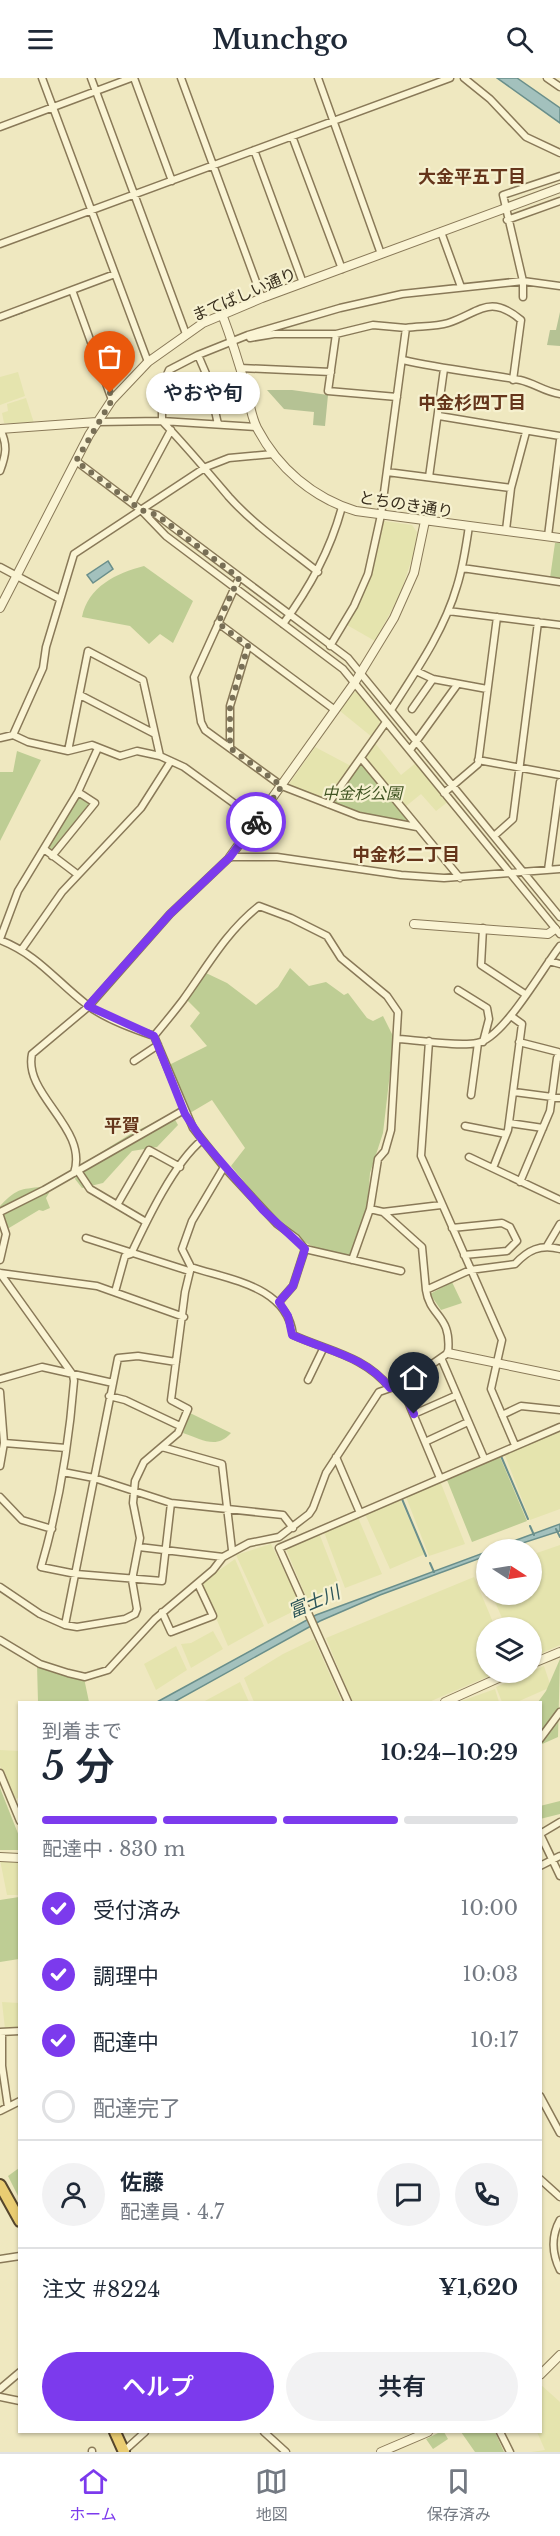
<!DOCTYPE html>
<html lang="ja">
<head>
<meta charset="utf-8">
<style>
  body { margin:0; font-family:"Libre Baskerville","Noto Sans JP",serif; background:#f2f2f3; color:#1f2937; height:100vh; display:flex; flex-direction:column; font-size:22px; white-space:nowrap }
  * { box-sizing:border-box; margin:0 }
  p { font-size:20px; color:#747a83 }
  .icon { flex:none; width:33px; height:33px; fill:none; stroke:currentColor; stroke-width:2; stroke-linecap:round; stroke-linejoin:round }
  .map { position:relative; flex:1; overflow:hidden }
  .sheet { position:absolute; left:18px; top:1623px; width:524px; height:732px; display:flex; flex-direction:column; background:#fff; border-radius:0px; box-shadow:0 2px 4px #0004 }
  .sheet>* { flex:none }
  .needle { width:39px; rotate:102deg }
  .fabs { position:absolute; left:476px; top:1461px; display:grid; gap:12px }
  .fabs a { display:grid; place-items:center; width:66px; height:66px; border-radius:50%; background:#fff; box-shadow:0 2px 4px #0004; font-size:30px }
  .pin { position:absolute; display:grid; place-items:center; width:51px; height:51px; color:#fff; margin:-62px -26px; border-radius:50% 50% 50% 0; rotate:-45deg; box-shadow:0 0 6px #0007 }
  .pin .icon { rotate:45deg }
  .courier { position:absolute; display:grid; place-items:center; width:60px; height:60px; margin:-30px; border:4px solid #7c3aed; border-radius:50%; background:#fff; color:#222; box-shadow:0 2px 8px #0007 }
  .bubble { position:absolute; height:42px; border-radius:21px; background:#fff; box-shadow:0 2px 4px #0004; font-size:20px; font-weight:600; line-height:42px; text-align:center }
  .overview em { font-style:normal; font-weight:600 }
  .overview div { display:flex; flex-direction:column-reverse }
  .overview { display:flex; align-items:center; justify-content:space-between; height:102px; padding:0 24px }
  h1 { font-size:39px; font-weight:600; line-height:45px }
  .bar { display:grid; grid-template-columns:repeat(4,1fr); gap:9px 6px; align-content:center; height:72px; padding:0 24px }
  .bar i { height:8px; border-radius:4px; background:#e0e1e3 }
  .bar .on { background:#7c3aed }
  .bar p { grid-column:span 4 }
  .line { display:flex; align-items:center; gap:15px; padding:0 24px; border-top:2px solid #e0e1e3 }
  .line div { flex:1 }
  .round { display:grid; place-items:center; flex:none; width:63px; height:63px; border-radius:32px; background:#f2f2f3 }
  ol { padding:0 24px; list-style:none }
  li { display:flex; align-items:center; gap:18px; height:66px }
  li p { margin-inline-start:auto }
  li .icon { padding:6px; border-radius:50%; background:#7c3aed; color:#fff; stroke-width:4 }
  li:last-child { color:#747a83 }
  li i { width:33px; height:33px; border:3px solid #e0e1e3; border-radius:50% }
  .button { display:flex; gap:12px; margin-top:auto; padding:12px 24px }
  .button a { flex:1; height:69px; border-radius:36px; background:#7c3aed; color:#fff; font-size:24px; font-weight:600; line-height:69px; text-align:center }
  .button a+a { background:#f2f2f3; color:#1f2937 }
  header { display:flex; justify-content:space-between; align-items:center; height:78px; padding:0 24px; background:#fff; font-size:27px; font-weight:600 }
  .tab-bar { display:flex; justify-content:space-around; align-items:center; height:84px; border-top:2px solid #e0e1e3; background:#fff; font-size:16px; color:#747a83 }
  .tab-bar a { display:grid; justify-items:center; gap:3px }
  .tab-bar .on { color:#7c3aed }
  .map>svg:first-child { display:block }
</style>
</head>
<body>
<header><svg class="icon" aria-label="menu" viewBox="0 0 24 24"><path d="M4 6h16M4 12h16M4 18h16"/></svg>Munchgo<svg class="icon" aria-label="search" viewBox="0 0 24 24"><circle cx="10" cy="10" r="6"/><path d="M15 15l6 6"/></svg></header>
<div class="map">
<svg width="560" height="2374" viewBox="0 0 560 2374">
  <rect width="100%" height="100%" fill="#efe8c0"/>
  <path fill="#e5e4ae" d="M18,294L25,318L0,327V299Z
    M26,320L34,345H4L2,335L8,333L7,326Z
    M384,443L412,447L417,454L416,468L400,517L375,563L347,547L372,497Z
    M358,613L381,642L372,659L340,633L352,615Z
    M375,665L401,697L417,684L449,723L436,733L421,716L405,729L367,682L366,679Z
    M315,669L351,688L325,722L289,706Z
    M560,1353V1431L530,1442L504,1375Z
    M440,1403L465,1466L429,1478L406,1419Z
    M400,1421L425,1476L390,1491L365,1436Z
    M357,1437L382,1496L345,1510L324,1454Z
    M319,1455L341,1512L309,1526L286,1471Z
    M271,1466L302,1529L268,1546L236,1477Z
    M560,1467V1567L531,1580V1550L506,1549L492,1517L531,1516V1477Z
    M235,1481L264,1548L228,1568L201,1505Z
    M474,1499L495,1549L486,1550V1594L496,1595L429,1624H352L326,1560Z
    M213,1553L223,1571L191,1590L181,1566L191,1565Z
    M314,1561L342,1624H254L244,1600L283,1576Z
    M176,1568L187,1592L156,1612L144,1586Z
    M544,1588L551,1609L517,1624H502L496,1609Z
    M240,1604L249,1624H203Z
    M495,1611L499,1624H459Z
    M0,1672L19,1673V1719L14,1722L0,1688Z
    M0,1782L19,1783V1817H7Z
    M2,1924L19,1925V1950L5,1951Z
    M540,2306L560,2324V2374H531L545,2372L537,2354H540Z"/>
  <path fill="#becd94" d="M555,465H560V502L550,500Z
    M144,488L193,523L173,565L160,556L149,566L130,548L82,539C88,509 116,495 144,488Z
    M17,673L41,682L0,763V694H13Z
    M361,685L406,741L405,744L362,736L334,726V722Z
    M78,718L90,725L54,773L47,770Z
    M290,890L309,908L326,904L344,917L348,915L367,940L373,943L383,938L394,960L383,1055L370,1095L367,1133L349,1178C337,1175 323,1173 312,1168C285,1155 250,1111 231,1088L245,1070L212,1022L190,1035L169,987L207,968L190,948L200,935L187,922L206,895L227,905L256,927L278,909Z
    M172,1036L178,1047L157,1069L132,1073L103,1105L82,1110L75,1101L79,1088L132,1055Z
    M46,1108L49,1115L46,1120L50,1130L43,1133L39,1132L9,1150L0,1149V1128C19,1108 22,1112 46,1108Z
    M452,1204L462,1225L441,1232L430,1216Z
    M190,1335L231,1355C216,1372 202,1361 183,1355Z
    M500,1379L527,1443L472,1464L447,1402Z
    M560,1581L558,1659L540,1667L538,1624L546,1613Z
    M37,1587L51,1594L84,1600L89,1624H38Z
    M0,1710L19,1758V1772H0Z
    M560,1723V1736L540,1741V1728Z
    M19,1819V1881L0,1884V1822Z
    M19,2090V2120L8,2098Z
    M440,2354H444L448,2361L433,2371L426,2361Z
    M461,2354H495L504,2374H475Z"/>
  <path fill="#b5c294" d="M560,234V268L547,267L550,252H556Z
    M267,312H292L328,317L325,348L313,347L314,334L284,331Z"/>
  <path fill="#a3c1bd" stroke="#6a8f8b" stroke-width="1.5" d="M497,0H517L560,30V45Z
    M108,483L113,491L93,505L87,497Z
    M560,1446V1453L504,1471H492Z
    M486,1474V1478L380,1517L320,1543L174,1624H157L316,1537Z"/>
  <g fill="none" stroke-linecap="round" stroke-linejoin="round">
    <path stroke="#6a8f8b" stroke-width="2" d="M0,242L23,234
      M501,1378L528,1441
      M402,1421L426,1478
      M530,1448L534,1457
      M556,1451L560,1459
      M430,1485L434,1494"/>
    <g stroke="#897958" stroke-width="9">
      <path id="minor" d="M42,0L148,284
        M91,0L186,256
        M134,0L172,103
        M181,0L262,220
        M318,0L381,176
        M464,0L490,21L526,59L560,75
        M547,0L560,9
        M0,49L131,0
        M292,58L342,191
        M254,72L303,205
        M507,142L560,123
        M441,154L461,209
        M0,166L450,0
        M72,212L112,322
        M523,219V203L503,117L560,98
        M0,239L115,196
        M406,250C419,248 435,249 448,245C479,235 489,215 521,242L513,302
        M336,256L328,313L397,319
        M250,260L274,256H336L373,247L406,250L381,437L368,496L354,528L330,568
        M198,277L207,298L218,346
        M403,282C442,291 481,295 520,302C534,305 545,314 560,316
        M240,290L331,294
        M439,338L560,358
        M97,344L162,343L256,349
        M0,351C8,367 6,377 0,393
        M76,383L141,432L166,458L343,591L560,856
        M387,394L511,410L526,354
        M429,399L444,291
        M132,425L171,352
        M141,432L157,437L348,580L560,839
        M506,452L511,410
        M548,458L560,362
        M0,489L60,521
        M462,490L560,504
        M318,494C288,470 255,448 229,419C207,393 186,368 162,343V322L165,301L169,292L198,277L248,257L340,230L402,216L523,203L560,208
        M239,500L194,599L201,644L205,652L282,708L359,738L417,749
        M448,533L560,547
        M218,545L335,632
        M283,546C310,509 330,473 342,429
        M416,593L433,601L487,611
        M80,617L155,656
        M412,631L433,601
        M391,632C416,593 444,553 457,508C463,489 466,469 469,448
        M13,657L43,590L46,569L74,476L206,389L229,380L273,376
        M0,660L13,657L28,664L68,673L92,667L120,678L137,673L160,678L184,689L257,742
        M230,670V628L248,568
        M410,672L457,607
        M68,673L88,573L143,602L160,678
        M361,680L460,800
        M478,682L560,697
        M444,715L478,686L497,539
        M328,726L386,644
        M494,758L513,741L538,544
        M44,771L77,796
        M52,778L95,725L78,714
        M548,792L560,704
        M483,850L481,887L525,916
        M0,861L18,813L78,714L98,670
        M0,862C38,877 55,902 86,926C103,940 133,951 154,958L193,1050L224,1089L277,1146L296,1160L305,1171L401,1193
        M22,871L62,814L141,730L171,683
        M549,883L560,886
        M458,912L487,930L489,941L483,964
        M154,958C164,946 174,934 183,922C207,889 226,854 259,828L291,840L327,858L341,880L387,918L398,934L391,1052L385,1073L378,1081L370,1131L383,1134L422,1169L426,1212
        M398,961C420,962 457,969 477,965C503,961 542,891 560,868
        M429,963L421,1078L502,1262L491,1311L515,1367
        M519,964L558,974V980
        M134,983L158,967
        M514,1014L560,1020
        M471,1017L478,965
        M509,1045L543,1050
        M465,1048L506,1056
        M469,1079L560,1122
        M224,1089L192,1143L182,1171L191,1189C230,1202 287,1208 293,1257C328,1273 365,1278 390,1310
        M493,1090L508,1052L522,946L511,938
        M78,1093L90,1111L146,1144
        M74,1095C89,1050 23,1017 32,976L88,929L170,836L230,779H277L401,797L444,800L560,791
        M520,1104L550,1033L557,980
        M117,1127L149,1072L180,1089
        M0,1134L44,1112L184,1032
        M383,1134L441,1127
        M0,1138L6,1156L0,1182
        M452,1150L502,1145L510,1149L517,1163L507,1173L464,1177
        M86,1160L189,1193
        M547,1168L560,1146
        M352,1182L370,1131
        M0,1195L73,1297L74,1303C69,1366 59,1428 41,1489L76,1496L162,1503L171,1425
        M0,1195L97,1208L184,1239
        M115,1214L125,1178L131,1176C147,1142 174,1085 202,1062
        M279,1224L293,1208L305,1171
        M442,1282L484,1380
        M0,1301L42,1289L113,1305
        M308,1302L323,1271
        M401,1307L440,1400
        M0,1314L4,1365L66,1370
        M109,1318L125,1322L180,1348
        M414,1336L457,1317
        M502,1337L521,1328L560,1332
        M425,1364L468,1344
        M162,1369L222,1386L232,1472
        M336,1379L360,1435
        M0,1388L4,1365
        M63,1394L94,1400L171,1425L283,1437L293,1450
        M0,1419L22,1442L52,1451
        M139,1469L223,1479
        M0,1509L40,1536L65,1547L77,1549L125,1541L135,1536L137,1531L132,1502L140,1460L133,1425L135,1403L144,1384L178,1355L188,1331L171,1322L185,1214L191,1189
        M162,1534L171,1554L213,1538L198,1506
        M65,1547L118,1280L138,1278L176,1284
        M0,1562L40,1586L68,1595L85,1599L108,1592L155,1541L213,1492L223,1479L249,1465L279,1459L309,1436L313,1430L326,1395L379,1314L405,1305L448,1275C452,1236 430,1240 426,1212L470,1192L515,1186C528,1172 540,1166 560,1171
        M348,1624L279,1470L560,1349
        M540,1661L560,1634
        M0,1695L20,1743
        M540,1756L560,1798
        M540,1756L560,1744
        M540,1788L560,1778
        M0,1954L20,1953
        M2,1954V1988L8,2029
        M540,2018L560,2055
        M0,2033L20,2023
        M540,2101L560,2119
        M560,2142C551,2158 552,2176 560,2192
        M0,2181L20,2178
        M0,2311L20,2294
        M0,2319L20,2323
        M264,2354L286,2374
        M500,2354L510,2374
        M124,2373L145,2354
        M92,2374V2373"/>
    </g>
    <g stroke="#897958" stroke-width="10">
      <path id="tertiary" d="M222,236C231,260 239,285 246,310C249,323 251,338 257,350C278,390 313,420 356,433L560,460
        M0,351L97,344
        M0,530L89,357L112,322L148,284L203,245L262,220L560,110
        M230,779L355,604L394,540L414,495L425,443
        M414,846L548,856L555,851
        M448,1275L560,1298
        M531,1586L560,1574
        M445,1624L512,1594
        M0,1779L20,1780
        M540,2297L560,2277
        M381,2374L428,2354"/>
    </g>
    <g stroke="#56462c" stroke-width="14">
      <path id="trunk" d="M0,2107L20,2143
        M115,2354L124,2374"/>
    </g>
    <use href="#minor" stroke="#faf4d4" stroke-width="6"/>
    <use href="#tertiary" stroke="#faf4d4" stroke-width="8"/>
    <use href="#trunk" stroke="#eacd72" stroke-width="10"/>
  </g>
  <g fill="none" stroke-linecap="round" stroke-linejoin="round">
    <path stroke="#786f56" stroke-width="6" stroke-dasharray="0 10.8" d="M110,315L112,322L76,383L141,432L157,437L239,500L218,545L248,568L230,628V670L282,708L256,744"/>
    <path stroke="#7c3aed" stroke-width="8" d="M256,744L230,779L170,836L88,928L154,958L185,1036L202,1062L263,1132L305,1171L293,1208L279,1224L288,1238L292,1257C328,1273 365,1278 390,1310L401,1307L414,1336"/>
  </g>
  <g text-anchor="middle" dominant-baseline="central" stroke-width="4.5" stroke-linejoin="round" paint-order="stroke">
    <g font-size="16" fill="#382e1d" stroke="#f6f1d0">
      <text transform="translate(244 216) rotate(-23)">まてばしい通り</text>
      <text transform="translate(406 426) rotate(9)">とちのき通り</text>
    </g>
    <g font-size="16" font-style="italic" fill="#415523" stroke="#f6f1d0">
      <text x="362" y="715">中金杉公園</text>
    </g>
    <g font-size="18" font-weight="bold" fill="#65351b" stroke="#f6f1d0">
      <text x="472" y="99">大金平五丁目</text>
      <text x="472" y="325">中金杉四丁目</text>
      <text x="406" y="777">中金杉二丁目</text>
      <text x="122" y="1048">平賀</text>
    </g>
    <g font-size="18" font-style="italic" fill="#2b5458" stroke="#f6f1d0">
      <text transform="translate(314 1524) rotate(-23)">富士川</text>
    </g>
  </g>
</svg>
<div class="fabs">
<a><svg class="needle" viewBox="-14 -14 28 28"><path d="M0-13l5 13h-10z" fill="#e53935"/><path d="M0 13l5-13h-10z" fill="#747a83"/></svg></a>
<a><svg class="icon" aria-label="layers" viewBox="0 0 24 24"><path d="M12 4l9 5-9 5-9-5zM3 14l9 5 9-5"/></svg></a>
</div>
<div class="pin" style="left:110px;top:315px;background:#ea580c"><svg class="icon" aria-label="bag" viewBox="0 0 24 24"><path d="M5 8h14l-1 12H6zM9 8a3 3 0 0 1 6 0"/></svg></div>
<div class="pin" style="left:414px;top:1336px;background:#1f2937"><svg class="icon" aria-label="home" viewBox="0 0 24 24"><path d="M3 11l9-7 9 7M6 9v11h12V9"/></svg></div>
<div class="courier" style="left:256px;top:744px"><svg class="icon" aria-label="bike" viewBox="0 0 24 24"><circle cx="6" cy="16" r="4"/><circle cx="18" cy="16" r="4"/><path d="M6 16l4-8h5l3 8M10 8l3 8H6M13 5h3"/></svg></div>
<div class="bubble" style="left:146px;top:294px;width:114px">やおや旬</div>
<section class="sheet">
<div class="overview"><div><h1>5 分</h1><p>到着まで</p></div><em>10:24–10:29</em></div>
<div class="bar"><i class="on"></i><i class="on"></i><i class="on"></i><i></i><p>配達中 · 830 m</p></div>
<ol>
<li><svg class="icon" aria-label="check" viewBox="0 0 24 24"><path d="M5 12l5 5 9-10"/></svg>受付済み<p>10:00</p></li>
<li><svg class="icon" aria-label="check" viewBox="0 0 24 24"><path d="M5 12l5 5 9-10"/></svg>調理中<p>10:03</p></li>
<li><svg class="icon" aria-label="check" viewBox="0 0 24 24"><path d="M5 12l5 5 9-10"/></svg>配達中<p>10:17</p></li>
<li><i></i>配達完了</li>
</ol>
<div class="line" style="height:108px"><a class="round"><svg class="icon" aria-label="person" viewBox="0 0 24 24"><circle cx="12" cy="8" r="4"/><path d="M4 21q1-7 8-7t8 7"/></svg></a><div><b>佐藤</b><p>配達員 · 4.7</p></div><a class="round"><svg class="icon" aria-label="chat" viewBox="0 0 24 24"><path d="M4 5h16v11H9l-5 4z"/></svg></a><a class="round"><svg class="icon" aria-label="phone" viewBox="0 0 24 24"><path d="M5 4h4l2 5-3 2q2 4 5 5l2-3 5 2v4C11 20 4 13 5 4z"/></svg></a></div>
<div class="line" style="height:78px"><div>注文 #8224</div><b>¥1,620</b></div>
<div class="button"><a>ヘルプ</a><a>共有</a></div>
</section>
</div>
<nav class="tab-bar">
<a class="on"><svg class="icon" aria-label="home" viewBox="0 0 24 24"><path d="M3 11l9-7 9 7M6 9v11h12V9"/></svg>ホーム</a>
<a><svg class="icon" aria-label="map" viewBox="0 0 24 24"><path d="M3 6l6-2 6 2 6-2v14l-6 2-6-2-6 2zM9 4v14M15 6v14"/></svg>地図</a>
<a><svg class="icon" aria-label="saved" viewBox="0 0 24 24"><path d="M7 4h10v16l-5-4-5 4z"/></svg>保存済み</a>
</nav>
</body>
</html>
